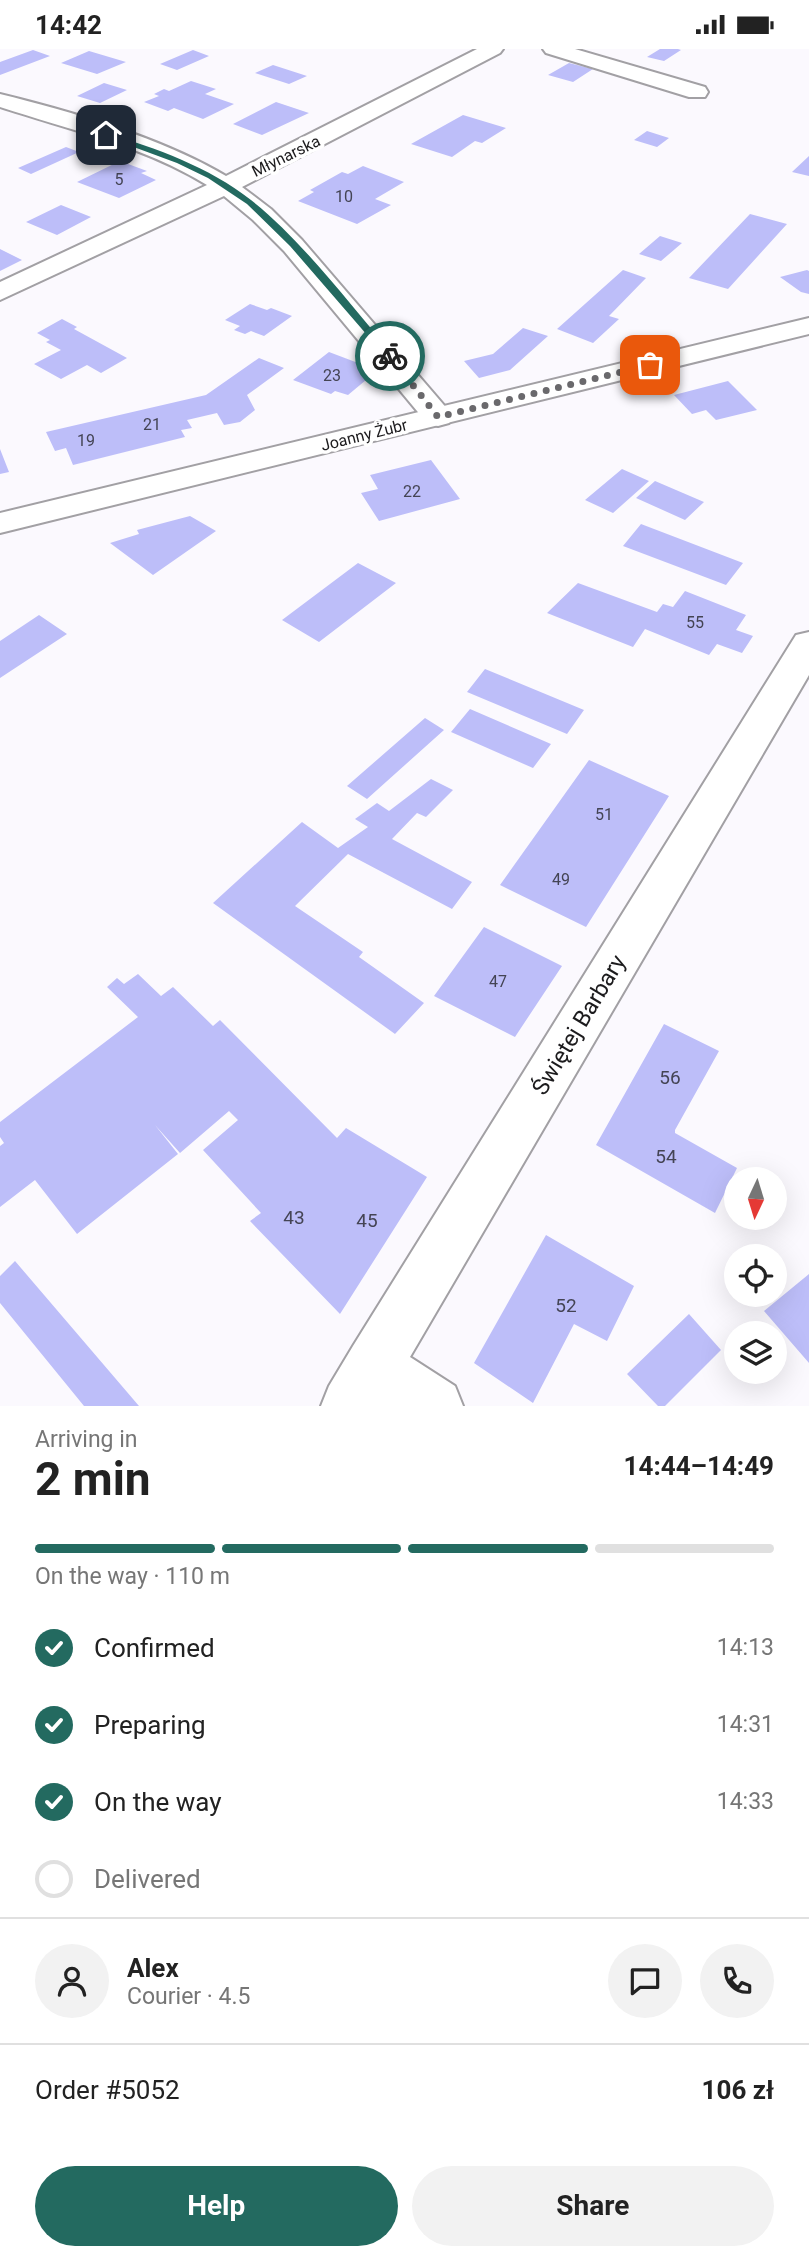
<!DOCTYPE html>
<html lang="en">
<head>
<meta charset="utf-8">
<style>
  body { margin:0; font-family:Roboto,sans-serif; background:#f2f2f2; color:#222; height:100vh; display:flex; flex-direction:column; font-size:26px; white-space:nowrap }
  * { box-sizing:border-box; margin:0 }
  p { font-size:23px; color:#767676 }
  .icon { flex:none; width:38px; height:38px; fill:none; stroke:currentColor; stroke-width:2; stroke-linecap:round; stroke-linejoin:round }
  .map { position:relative; height:1357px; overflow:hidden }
  .details { display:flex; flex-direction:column; background:#fff; flex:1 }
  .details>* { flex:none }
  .needle { width:46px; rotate:184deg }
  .buttons { position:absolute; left:724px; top:1118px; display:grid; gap:14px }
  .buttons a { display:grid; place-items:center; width:63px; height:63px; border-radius:50%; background:#fff; box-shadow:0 7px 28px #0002; font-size:35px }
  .pin { position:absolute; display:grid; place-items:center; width:60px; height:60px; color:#fff; margin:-30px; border-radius:14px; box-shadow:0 4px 10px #0006 }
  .courier { position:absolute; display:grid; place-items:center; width:70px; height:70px; margin:-35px; border:5px solid #236a60; border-radius:50%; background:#fff; color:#222; box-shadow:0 2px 9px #0007 }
  .headline em { font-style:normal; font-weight:700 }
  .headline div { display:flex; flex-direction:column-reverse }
  .headline { display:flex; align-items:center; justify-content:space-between; height:119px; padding:0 35px }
  h1 { font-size:46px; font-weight:700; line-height:52px }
  .bar { display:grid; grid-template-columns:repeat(4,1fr); gap:10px 7px; align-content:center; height:84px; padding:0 35px }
  .bar i { height:9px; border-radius:5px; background:#e0e0e0 }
  .bar .on { background:#236a60 }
  .bar p { grid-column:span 4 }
  .line { display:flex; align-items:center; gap:18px; padding:0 35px; border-top:2px solid #e0e0e0 }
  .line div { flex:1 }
  .round { display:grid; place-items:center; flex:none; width:74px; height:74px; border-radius:37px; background:#f2f2f2 }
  ol { padding:0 35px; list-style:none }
  li { display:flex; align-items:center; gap:21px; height:77px }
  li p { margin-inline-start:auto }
  li .icon { padding:7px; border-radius:50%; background:#236a60; color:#fff; stroke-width:4 }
  li:last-child { color:#767676 }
  li i { width:38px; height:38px; border:4px solid #e0e0e0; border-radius:50% }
  .action { display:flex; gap:14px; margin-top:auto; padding:14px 35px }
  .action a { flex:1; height:80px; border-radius:42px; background:#236a60; color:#fff; font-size:28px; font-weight:700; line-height:80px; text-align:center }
  .action a+a { background:#f2f2f2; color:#222 }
  .status { display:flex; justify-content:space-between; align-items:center; height:49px; padding:0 35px; background:#fff; direction:ltr }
  .status svg { height:19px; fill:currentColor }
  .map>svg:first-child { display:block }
</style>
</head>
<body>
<div class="status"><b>14:42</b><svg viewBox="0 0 49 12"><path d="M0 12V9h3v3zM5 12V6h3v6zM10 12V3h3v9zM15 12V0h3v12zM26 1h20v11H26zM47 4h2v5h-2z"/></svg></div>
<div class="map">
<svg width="809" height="1357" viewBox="0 0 809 1357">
  <rect width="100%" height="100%" fill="#fbf9fe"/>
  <path fill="#bdbef9" d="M660,0H678L681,1L664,12L647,8Z
    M33,1L50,7L0,26V13Z
    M193,1L209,7L177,21L160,15Z
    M89,2L126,13L97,25L61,14Z
    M569,14L593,20L573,33L548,26Z
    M273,16L307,27L289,35L255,24Z
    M191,32L216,40L205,45L234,55L203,70L174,59L168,62L144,53L159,47L154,45L164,40L169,42Z
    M104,34L127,41L100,54L77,47Z
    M276,53L309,64L262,86L233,75Z
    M463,66L506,79L482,94L475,92L452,108L411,95Z
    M647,82L669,89L657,98L634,91Z
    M66,98L79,103L31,125L18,119Z
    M809,107V127L792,123Z
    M120,112L147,122L141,124L156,131L119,149L77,133Z
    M363,117L404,133L375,150L391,156L357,175L298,152L314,143L310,141L342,123L348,125Z
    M61,156L91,168L57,186L26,173Z
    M750,165L787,175L728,240L689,229Z
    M660,187L682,194L661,212L639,205Z
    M0,200L22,211L0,222Z
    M623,221L646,229L609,267L619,270L593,294L557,280Z
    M807,221L809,222V245L801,243L780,228Z
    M250,255L267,261L271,259L292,267L264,287L251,282L245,285L234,281L240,277L225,271Z
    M62,270L77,278L74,280L127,309L101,324L87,316L61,330L34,315L61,301L46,293L50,291L37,284Z
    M523,279L548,287L510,321L479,329L464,312L493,305Z
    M329,303L366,317L362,321L366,331L348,346L335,342L331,345L293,331Z
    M259,309L284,319L247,346L255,361L240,373L224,376L217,364L187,371L192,379L181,381L185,388L73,416L66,399L55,402L46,383L206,346Z
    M728,332L757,361L716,371L706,361L692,365L674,346Z
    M0,400L9,423L0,425Z
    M431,411L460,450L379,472L361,444L378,440L370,426Z
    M622,420L649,432L613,464L585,451Z
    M655,432L704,453L685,471L636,449Z
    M190,467L216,482L153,526L110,494L139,485L137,481Z
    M641,475L743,514L726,536L623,497Z
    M358,514L396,534L319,593L282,571Z
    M578,534L657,563L663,555L673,558L685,542L746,566L736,581L753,587L742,604L717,595L709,606L645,580L633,598L547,564Z
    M39,566L67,585L0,629V592Z
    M485,620L584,661L567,685L467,643Z
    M470,660L551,695L533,719L451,683Z
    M425,669L444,681L367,750L347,737Z
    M589,711L669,747L586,878L500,836Z
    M431,730L453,741L426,768L417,764L392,790L472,833L452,860L348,805L295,857L363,903L359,908L424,954L395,985L213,854L302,773L338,799L368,778L355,770L377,754L389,762Z
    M484,878L562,917L515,988L434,947Z
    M138,925L161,947L173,938L213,977L220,971L337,1089L346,1079L427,1128L340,1265L250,1172L261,1164L203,1101L238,1071L229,1062L180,1104L155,1076L178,1105L77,1185L35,1131L0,1158V1097L4,1094L0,1088V1073L138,968L107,938L117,929L124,935Z
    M664,975L719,1002L675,1081V1084L737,1119L715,1164L596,1096Z
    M546,1186L634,1237L607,1292L574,1275L533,1354L474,1314Z
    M15,1212L139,1357H84L0,1254V1227Z
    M809,1225V1314L764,1262Z
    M689,1265L721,1301L665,1357H658L627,1325Z"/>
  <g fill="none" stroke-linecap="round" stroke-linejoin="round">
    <g stroke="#a2a0a4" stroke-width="4">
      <path id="minor" d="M477,0H503L500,4L242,138L271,160L302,191L449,362L453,368L449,374L438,377L427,374L284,202L253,171L224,147L0,251V233L207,136C144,97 70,81 0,58V45C70,62 164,90 226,127Z
        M543,0H575L705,38L708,43L705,48H689L546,4Z
        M809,583V626L410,1308L455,1337L463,1357H321L329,1337L353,1297L796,586Z"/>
    </g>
    <g stroke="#a2a0a4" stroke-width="4">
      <path id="tertiary" d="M809,269V285L0,484V464Z"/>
    </g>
    <use href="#minor" fill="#fff" fill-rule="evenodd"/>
    <use href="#tertiary" fill="#fff" fill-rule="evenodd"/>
  </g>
  <path fill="#236a60" d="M106,84C156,99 209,118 251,151C302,191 350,256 393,305V309H387L290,197L247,155L208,129L177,114L104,87Z"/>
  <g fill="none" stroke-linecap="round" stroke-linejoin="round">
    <path stroke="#6a696c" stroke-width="7" stroke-dasharray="0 12.6" d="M390,307L438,368L650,316"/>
  </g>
  <g text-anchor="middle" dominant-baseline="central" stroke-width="7" stroke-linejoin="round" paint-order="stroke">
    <g font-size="16" fill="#1c1b1d" stroke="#fff">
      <text transform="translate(286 107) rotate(-26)">Młynarska</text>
      <text transform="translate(364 386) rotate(-14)">Joanny Żubr</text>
    </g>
    <g font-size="16" fill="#444454">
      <text x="119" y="130">5</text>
      <text x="344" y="147">10</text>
      <text x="332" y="326">23</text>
      <text x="152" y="375">21</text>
      <text x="86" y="391">19</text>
      <text x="412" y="442">22</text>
      <text x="695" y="573">55</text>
      <text x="604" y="765">51</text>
      <text x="561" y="830">49</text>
      <text x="498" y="932">47</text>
    </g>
    <g font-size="19" fill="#444454">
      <text x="670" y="1028">56</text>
      <text x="666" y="1107">54</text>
      <text x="294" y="1168">43</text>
      <text x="367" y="1171">45</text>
      <text x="566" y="1256">52</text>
    </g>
    <g font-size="23" fill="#1c1b1d" stroke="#fff">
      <text transform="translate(579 976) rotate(-59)">Świętej Barbary</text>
    </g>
  </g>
</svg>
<div class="buttons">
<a><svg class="needle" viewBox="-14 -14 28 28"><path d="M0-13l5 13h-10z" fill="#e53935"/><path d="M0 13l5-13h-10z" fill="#767676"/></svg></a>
<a><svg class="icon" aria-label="locate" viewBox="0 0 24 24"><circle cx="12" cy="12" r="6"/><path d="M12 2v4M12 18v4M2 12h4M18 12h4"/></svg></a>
<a><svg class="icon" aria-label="layers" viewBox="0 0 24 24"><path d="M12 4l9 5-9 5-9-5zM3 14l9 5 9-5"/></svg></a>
</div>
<div class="pin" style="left:650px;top:316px;background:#ea580c"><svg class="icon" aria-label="bag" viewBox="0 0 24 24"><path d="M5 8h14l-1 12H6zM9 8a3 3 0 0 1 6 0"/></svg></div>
<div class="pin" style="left:106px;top:86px;background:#1f2937"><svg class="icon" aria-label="home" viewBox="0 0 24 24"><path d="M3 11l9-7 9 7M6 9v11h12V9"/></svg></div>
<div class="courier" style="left:390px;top:307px"><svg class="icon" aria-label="bike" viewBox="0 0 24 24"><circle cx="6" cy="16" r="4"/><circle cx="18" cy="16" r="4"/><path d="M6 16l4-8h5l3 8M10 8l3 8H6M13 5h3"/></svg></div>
</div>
<section class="details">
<div class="headline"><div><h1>2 min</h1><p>Arriving in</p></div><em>14:44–14:49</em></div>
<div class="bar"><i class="on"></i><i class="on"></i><i class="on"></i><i></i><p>On the way · 110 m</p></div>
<ol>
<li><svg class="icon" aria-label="check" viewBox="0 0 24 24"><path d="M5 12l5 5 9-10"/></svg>Confirmed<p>14:13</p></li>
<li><svg class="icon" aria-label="check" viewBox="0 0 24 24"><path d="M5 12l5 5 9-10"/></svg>Preparing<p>14:31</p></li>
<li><svg class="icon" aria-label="check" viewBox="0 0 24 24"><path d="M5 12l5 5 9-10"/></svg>On the way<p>14:33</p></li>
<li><i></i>Delivered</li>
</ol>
<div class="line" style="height:126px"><a class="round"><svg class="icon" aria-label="person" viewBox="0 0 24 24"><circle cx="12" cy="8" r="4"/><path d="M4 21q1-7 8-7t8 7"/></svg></a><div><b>Alex</b><p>Courier · 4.5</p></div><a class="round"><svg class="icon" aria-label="chat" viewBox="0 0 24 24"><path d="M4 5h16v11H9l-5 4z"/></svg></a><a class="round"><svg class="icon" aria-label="phone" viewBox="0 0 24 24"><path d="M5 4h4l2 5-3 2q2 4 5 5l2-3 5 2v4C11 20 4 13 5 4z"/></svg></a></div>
<div class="line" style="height:91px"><div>Order #5052</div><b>106 zł</b></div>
<div class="action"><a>Help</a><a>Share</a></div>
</section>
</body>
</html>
